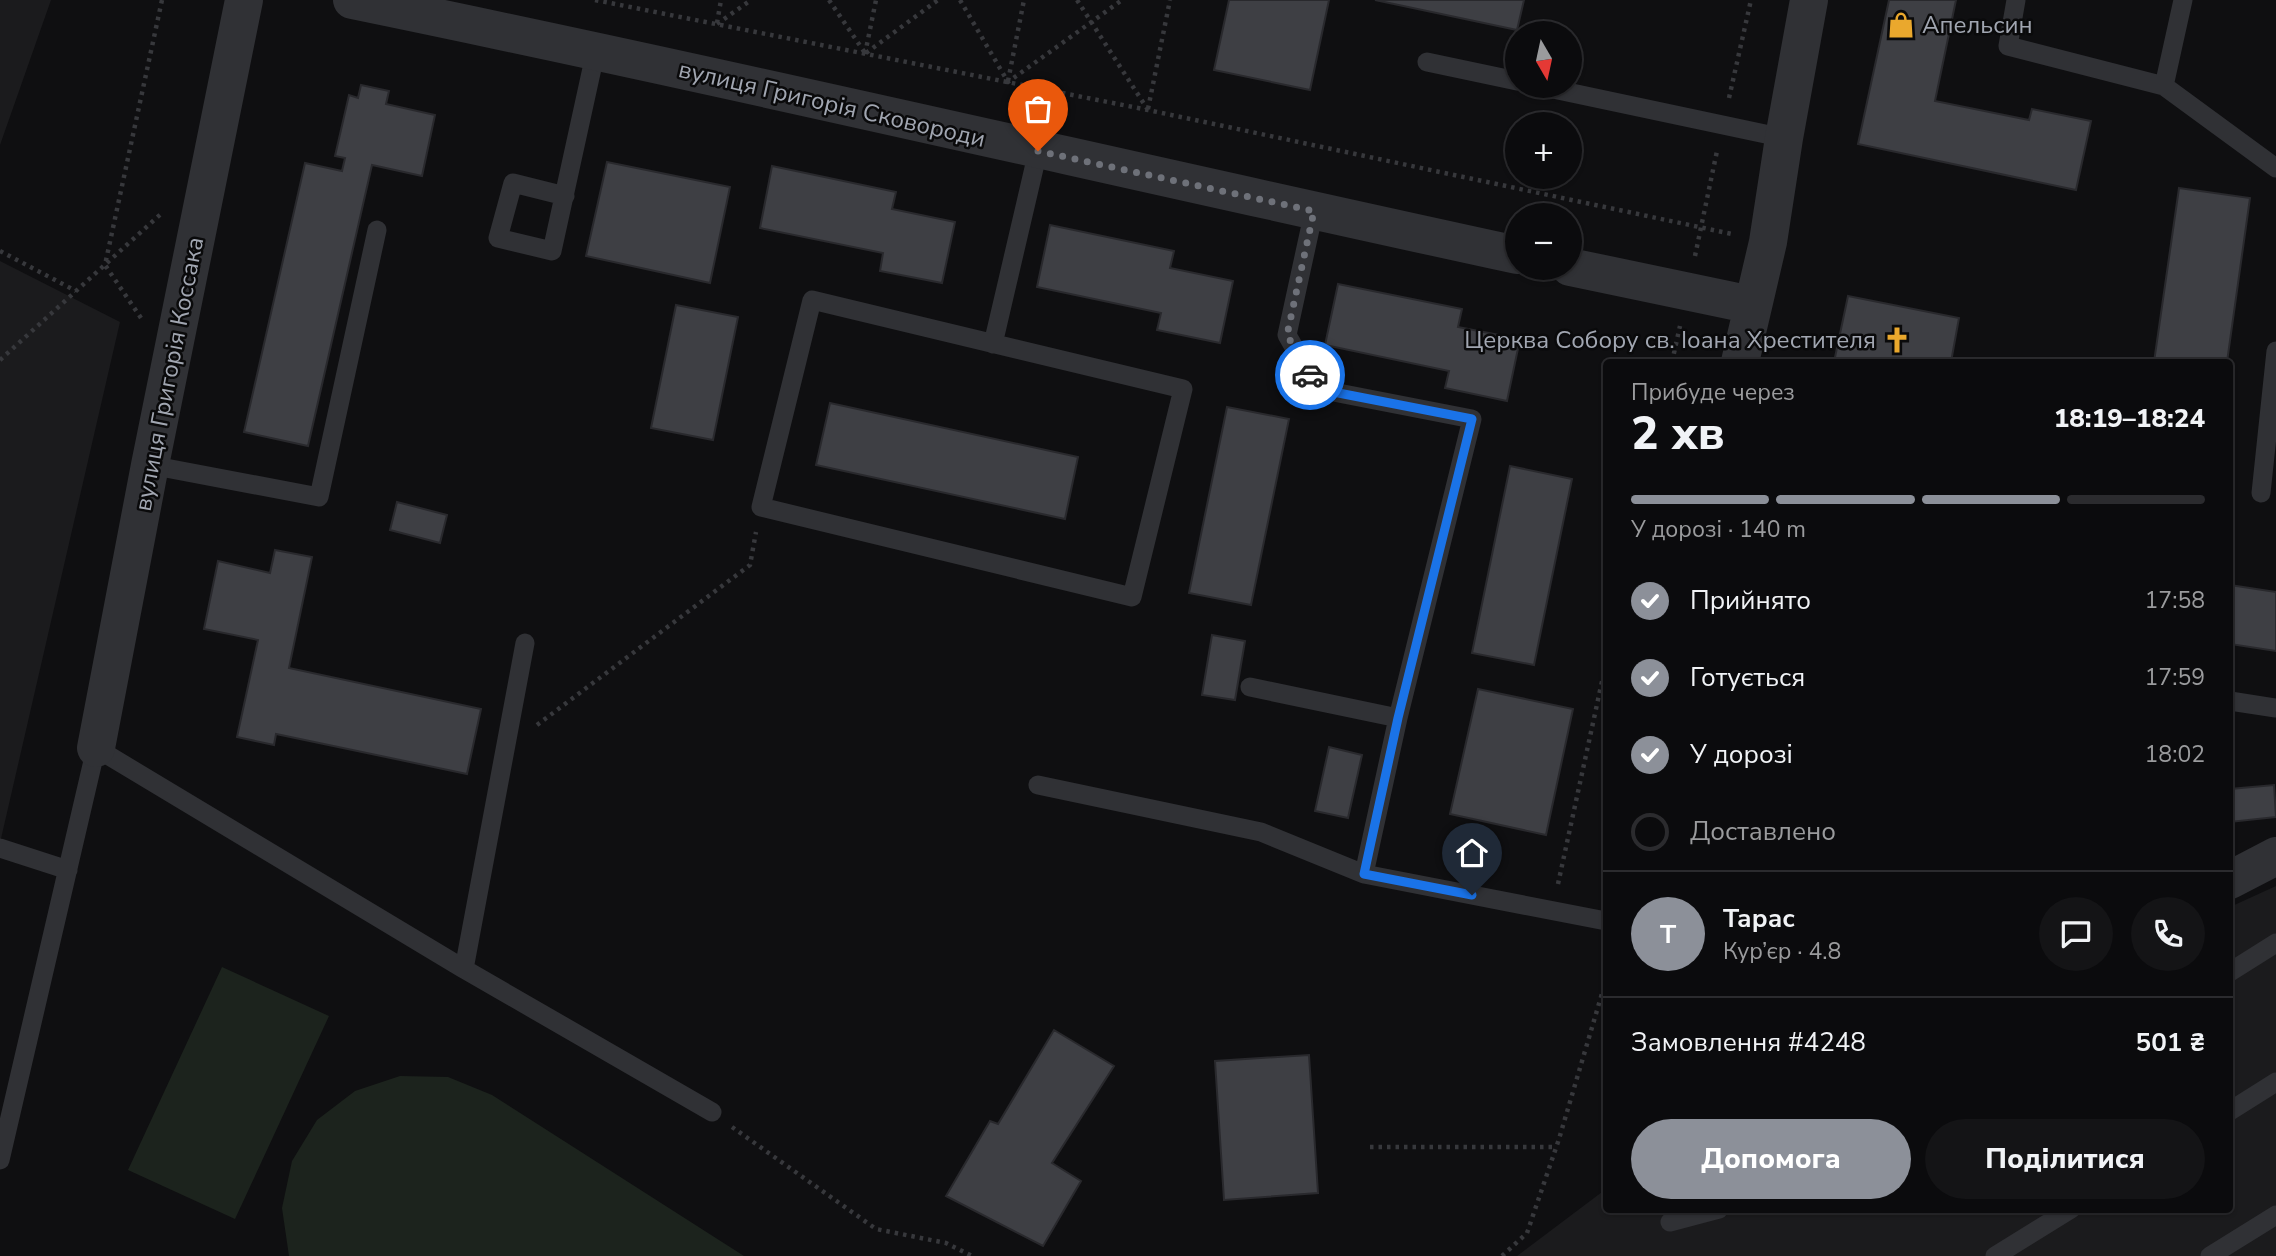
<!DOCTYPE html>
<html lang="uk">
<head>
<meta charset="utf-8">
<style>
  body { margin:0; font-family:"Nunito Sans",sans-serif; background:#141416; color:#f1f3f6; height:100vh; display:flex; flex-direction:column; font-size:26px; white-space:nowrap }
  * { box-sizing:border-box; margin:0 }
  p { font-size:23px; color:#9a9b9d }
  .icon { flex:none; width:38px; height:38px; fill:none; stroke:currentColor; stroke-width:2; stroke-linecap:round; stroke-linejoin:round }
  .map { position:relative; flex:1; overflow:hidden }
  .panel { position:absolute; left:1603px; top:359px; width:630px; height:854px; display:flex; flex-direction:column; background:#0b0b0d; border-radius:7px; box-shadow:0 2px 5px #0004,0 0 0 2px #2b2b2e }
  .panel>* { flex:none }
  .needle { width:46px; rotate:171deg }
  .controls { position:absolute; left:1505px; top:21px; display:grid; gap:14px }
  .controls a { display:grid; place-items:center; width:77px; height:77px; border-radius:50%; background:#0b0b0d; box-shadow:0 2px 5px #0004,0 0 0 2px #2b2b2e; font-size:35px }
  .pin { position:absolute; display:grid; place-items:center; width:60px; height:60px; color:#fff; margin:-72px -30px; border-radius:50% 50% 50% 0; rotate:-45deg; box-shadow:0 0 7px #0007 }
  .pin .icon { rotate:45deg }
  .courier { position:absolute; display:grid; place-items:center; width:70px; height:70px; margin:-35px; border:5px solid #1a73e8; border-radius:50%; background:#fff; color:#222; box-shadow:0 2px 9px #0007 }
  .overview em { font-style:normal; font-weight:800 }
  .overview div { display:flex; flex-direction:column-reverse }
  .overview { display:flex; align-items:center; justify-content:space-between; height:119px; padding:0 28px }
  h1 { font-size:46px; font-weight:800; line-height:52px }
  .bar { display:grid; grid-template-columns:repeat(4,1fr); gap:10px 7px; align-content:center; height:84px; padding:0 28px }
  .bar i { height:9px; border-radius:5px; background:#2b2b2e }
  .bar .current { background:#8c9099 }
  .bar p { grid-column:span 4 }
  .line { display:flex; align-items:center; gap:18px; padding:0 28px; border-top:2px solid #2b2b2e }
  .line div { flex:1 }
  .round { display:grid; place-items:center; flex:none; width:74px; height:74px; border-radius:37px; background:#141416 }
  ol { padding:0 28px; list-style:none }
  li { display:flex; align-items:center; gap:21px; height:77px }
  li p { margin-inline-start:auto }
  li .icon { padding:7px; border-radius:50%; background:#8c9099; color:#fff; stroke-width:4 }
  li:last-child { color:#9a9b9d }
  li i { width:38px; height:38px; border:4px solid #2b2b2e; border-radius:50% }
  .cta { display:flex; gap:14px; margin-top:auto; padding:14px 28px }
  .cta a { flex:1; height:80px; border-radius:42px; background:#8c9099; color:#fff; font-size:28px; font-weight:800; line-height:80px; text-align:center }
  .cta a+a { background:#141416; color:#f1f3f6 }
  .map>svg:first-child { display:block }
</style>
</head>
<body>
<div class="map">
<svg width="2276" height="1256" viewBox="0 0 2276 1256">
  <rect width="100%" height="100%" fill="#0f0f11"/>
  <path fill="#1b1b1d" d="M0,0H51L0,145Z
    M0,261L120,322L0,843Z
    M2276,886V1256H1517L1606,1189V1209H2230V907Z"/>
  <path fill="#1c231d" d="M222,967L329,1016L235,1219L128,1170Z
    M400,1076L448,1077L492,1095L744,1256H289L282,1208L292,1161L317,1120L355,1091Z"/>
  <path fill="#3e3f44" stroke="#29292d" stroke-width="2" d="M1229,0H1329L1310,90L1214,70Z
    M1375,0H1524L1517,30Z
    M1889,0H1956L1935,101L2029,120L2032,109L2091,121L2076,190L1858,144Z
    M361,85L389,91L386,104L435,115L422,176L372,165L308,446L244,432L305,163L342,171L345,158L335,156L349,95L358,98Z
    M607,162L730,187L710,283L586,256Z
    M772,166L896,192L892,209L955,222L942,283L880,271L883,253L760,228Z
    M2179,188L2250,198L2227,362H2154Z
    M1050,225L1174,251L1170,268L1233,281L1220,343L1157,330L1161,313L1037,287Z
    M1338,284L1462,309L1458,327L1520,339L1507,401L1445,388L1449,371L1325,345Z
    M1848,296L1959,318L1951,362H1834Z
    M676,305L738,317L713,440L651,428Z
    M830,403L1078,457L1065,519L816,465Z
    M1227,407L1289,419L1251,605L1189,593Z
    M1510,466L1572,479L1534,665L1472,653Z
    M397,502L447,515L440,543L390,530Z
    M275,550L312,557L289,668L481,709L467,774L276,734L274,745L237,737L258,640L204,629L218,561L270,573Z
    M2230,585L2276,592V651L2230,644Z
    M1212,635L1245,641L1235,700L1202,695Z
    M1478,689L1573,709L1546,835L1450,814Z
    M1329,747L1362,755L1348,818L1315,811Z
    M2274,785L2276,817L2230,822V789Z
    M1054,1030L1114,1066L1052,1163L1081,1181L1043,1246L946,1196L990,1121L998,1124Z
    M1309,1055L1318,1193L1224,1200L1215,1061Z"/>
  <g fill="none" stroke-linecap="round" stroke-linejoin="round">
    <path stroke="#37383c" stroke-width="4.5" stroke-dasharray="3.5 5" stroke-linecap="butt" d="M595,0L1148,110L1732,234
      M829,0L865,53
      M960,0L1008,82L1122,0
      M1077,0L1148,110
      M717,23L721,0
      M717,24L751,0
      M866,53L938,0
      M865,54L876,0
      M1008,81L1024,0
      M1729,98L1751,0
      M1148,109L1170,0
      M0,251L76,291
      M1695,256L1717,151
      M141,318L105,265L162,0
      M0,360L163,212
      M1672,362L1680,326
      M537,725L750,565L756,532
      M1558,884L1606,663
      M732,1127L876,1229L946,1243L972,1256
      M1370,1147H1557
      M1502,1256L1527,1233L1559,1139L1606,980"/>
    <path stroke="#303135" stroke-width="19" d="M2016,0L2008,46L2164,86L2276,168
      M1427,62L1517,81
      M1539,86L1784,138
      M2164,86L2183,0
      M565,196L513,183L498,238L552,251L596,50
      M1314,211L1287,335L1318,389L1472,419L1398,718L1364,874
      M812,300L1183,389L1132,597L761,507Z
      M993,344L1038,151
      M150,465L319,497L377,230
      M2261,493L2276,351
      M1250,687L1398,718
      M2230,701L2276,708
      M1038,785L1261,832L1364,874L1606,921
      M0,848L68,870
      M464,969L712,1112
      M2230,972L2276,943
      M2230,1111L2276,1082
      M0,1160L96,748L464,969L525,643
      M1670,1222L1719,1209
      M1995,1256L2071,1209
      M2210,1256L2276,1215"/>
    <path stroke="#303135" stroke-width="38" d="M352,0C741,80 1129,171 1517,255
      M1570,267L1752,305
      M1740,362L1768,242L1784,138L1809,0
      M96,748L150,465L244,0
      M2230,880L2276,856"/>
  </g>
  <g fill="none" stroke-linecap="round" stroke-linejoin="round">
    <path stroke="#6e7179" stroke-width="7" stroke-dasharray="0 12.6" d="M1038,151L1314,211L1287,335L1310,375"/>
    <path stroke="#1a73e8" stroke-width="9" d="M1310,375L1318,389L1472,419L1398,718L1364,874L1472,895"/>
  </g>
  <defs>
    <g id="shop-bare" transform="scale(2.1)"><path d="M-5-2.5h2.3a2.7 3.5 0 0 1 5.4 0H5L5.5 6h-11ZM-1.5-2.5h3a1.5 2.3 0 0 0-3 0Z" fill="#eaa82d" stroke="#0a0a0b" stroke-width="2.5" paint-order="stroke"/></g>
    <g id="church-bare" transform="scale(2.1)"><path d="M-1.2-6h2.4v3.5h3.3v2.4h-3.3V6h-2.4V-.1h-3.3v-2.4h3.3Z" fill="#eaa82d" stroke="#0a0a0b" stroke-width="2.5" paint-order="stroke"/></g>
  </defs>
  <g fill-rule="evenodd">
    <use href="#shop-bare" x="1901" y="25"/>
    <use href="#church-bare" x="1897" y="340"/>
  </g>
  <g text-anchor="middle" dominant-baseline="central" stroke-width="5" stroke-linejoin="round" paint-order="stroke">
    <g font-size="24" fill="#a1a6b1" stroke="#0a0a0b" text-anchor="start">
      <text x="1922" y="25">Апельсин</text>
      <text x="1876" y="340" text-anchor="end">Церква Собору св. Іоана Хрестителя</text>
    </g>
    <g font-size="24" fill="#a1a6b1" stroke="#0a0a0b">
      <text transform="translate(832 104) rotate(13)">вулиця Григорія Сковороди</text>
      <text transform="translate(169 374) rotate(-79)">вулиця Григорія Коссака</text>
    </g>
  </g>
</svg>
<div class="controls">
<a><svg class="needle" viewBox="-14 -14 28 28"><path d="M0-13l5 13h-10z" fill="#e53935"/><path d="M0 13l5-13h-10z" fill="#9a9b9d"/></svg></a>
<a>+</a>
<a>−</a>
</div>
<div class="pin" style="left:1038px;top:151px;background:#ea580c"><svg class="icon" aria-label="bag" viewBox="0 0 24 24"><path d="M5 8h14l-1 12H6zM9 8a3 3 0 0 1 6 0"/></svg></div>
<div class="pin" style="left:1472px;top:895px;background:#1f2937"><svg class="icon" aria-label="home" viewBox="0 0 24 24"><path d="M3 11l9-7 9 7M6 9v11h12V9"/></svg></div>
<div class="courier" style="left:1310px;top:375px"><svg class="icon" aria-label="car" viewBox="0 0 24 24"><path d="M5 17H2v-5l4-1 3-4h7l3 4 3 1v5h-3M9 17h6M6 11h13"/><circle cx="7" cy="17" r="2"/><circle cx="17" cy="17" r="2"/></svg></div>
<section class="panel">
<div class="overview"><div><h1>2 хв</h1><p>Прибуде через</p></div><em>18:19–18:24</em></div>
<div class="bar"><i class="current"></i><i class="current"></i><i class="current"></i><i></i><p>У дорозі · 140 m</p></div>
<ol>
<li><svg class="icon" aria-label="check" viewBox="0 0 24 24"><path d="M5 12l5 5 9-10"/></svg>Прийнято<p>17:58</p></li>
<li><svg class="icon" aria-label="check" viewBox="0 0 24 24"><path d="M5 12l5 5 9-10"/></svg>Готується<p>17:59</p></li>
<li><svg class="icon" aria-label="check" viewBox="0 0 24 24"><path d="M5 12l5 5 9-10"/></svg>У дорозі<p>18:02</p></li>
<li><i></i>Доставлено</li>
</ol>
<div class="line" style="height:126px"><b class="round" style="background:#8c9099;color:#fff">Т</b><div><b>Тарас</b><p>Кур’єр · 4.8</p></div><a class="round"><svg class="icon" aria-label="chat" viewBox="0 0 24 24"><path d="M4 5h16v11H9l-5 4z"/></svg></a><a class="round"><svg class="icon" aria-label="phone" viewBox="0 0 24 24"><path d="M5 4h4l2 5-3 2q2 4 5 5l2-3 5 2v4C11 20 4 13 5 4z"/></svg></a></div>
<div class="line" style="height:91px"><div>Замовлення #4248</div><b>501 ₴</b></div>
<div class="cta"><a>Допомога</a><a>Поділитися</a></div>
</section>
</div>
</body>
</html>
